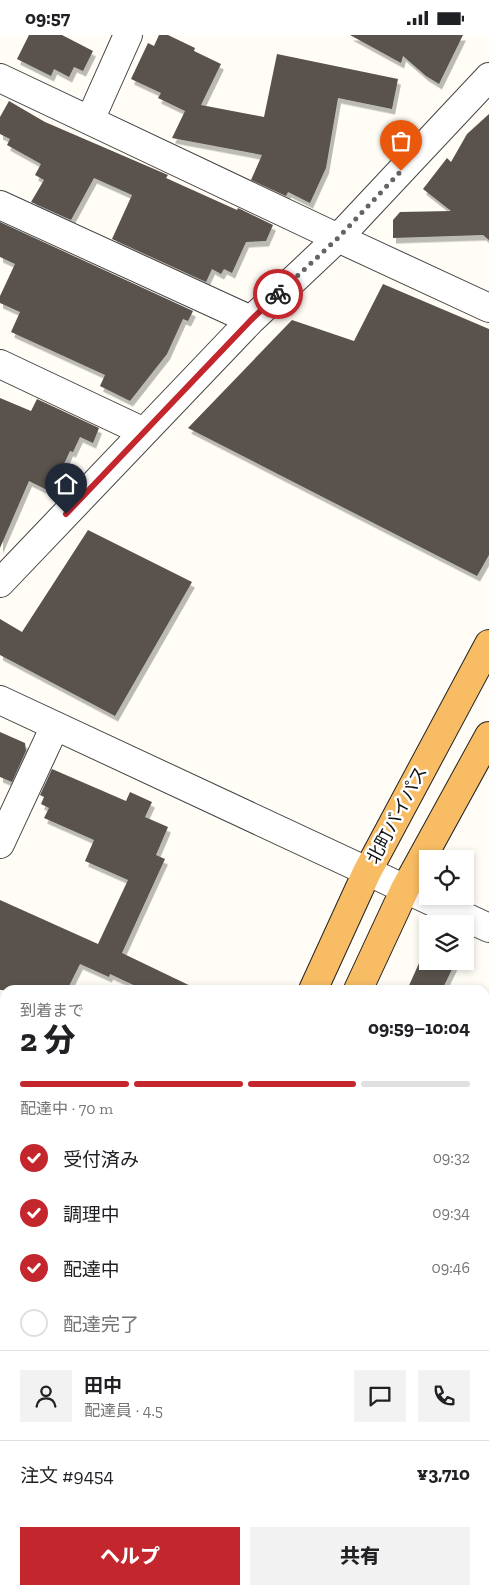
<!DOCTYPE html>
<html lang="ja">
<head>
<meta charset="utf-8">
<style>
  body { margin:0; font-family:"Zilla Slab","Noto Sans JP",serif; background:#f2f2f2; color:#202124; height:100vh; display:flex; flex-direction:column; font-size:19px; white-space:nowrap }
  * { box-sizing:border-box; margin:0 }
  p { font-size:16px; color:#757577 }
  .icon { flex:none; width:28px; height:28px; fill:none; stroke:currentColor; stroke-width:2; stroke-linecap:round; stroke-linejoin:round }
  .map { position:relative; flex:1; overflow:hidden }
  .sheet { position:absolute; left:0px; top:950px; width:490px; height:610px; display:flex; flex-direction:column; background:#fff; border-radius:15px 15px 0 0; box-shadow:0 2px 8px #0003 }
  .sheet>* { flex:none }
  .buttons { position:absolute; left:419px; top:815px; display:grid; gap:10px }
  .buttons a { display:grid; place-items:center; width:55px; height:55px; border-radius:0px; background:#fff; box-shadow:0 2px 8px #0003; font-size:25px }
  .pin { position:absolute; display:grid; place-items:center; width:42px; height:42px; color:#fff; margin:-51px -21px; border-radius:50% 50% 50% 0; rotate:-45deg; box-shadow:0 0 5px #0007 }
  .pin .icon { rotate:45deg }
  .courier { position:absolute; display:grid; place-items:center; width:50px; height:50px; margin:-25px; border:4px solid #c4262e; border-radius:50%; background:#fff; color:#222; box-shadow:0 1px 6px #0007 }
  .summary em { font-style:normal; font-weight:800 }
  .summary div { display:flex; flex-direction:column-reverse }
  .summary { display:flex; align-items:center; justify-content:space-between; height:85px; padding:0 20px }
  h1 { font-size:32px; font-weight:800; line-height:38px }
  .bar { display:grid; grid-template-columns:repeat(4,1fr); gap:8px 5px; align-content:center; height:60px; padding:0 20px }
  .bar i { height:6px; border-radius:4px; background:#e0e0e0 }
  .bar .active { background:#c4262e }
  .bar p { grid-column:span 4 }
  .line { display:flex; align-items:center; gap:12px; padding:0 20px; border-top:1px solid #e0e0e0 }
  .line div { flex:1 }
  .round { display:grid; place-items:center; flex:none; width:52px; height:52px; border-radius:0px; background:#f2f2f2 }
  ol { padding:0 20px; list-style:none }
  li { display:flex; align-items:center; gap:15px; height:55px }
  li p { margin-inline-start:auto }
  li .icon { padding:5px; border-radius:50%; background:#c4262e; color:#fff; stroke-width:4 }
  li:last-child { color:#757577 }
  li i { width:28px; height:28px; border:2px solid #e0e0e0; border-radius:50% }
  .primary-button { display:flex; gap:10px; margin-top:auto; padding:10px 20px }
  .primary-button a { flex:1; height:58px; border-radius:0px; background:#c4262e; color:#fff; font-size:20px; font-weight:800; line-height:58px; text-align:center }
  .primary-button a+a { background:#f2f2f2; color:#202124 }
  .status { display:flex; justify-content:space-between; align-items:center; height:35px; padding:0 25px; background:#fff; direction:ltr }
  .status svg { height:14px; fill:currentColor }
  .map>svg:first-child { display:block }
</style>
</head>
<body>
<div class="status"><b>09:57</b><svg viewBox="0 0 49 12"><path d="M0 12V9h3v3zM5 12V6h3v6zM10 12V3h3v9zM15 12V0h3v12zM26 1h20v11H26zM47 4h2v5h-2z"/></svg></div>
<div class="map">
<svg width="489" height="1560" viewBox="0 0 489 1560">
  <defs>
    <filter id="shadow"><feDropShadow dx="3" dy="5.5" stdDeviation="0" flood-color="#0004"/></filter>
  </defs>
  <rect width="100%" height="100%" fill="#fffdf5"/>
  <path fill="#5a524d" filter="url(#shadow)" d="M29,0H62L93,16L83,36L74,32L69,42L54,34L51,41L17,24Z
    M159,0H168L195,13L194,16L221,29L201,70L264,82L277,19L398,44L392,74L338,63L326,133L310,168L288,157L286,161L251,145L262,120L172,103L185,76L158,63L161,58L131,44L148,8L154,11Z
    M350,0H463L439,49L426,41L403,21L401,28Z
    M9,66L45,87L168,140L166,143L237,175L238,173L273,190L266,206L246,207L232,238L224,234L221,239L212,234L206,247L112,204L132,160L94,143L71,185L31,167L44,145L35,140L41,129L7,110L10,104L0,99V82Z
    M489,79V205L483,200L393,203V185L400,177L451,176L423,154L447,123L451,127L467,99Z
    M0,187L193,276L188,286L183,284L167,319L130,366L100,351L105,340L11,297L20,277L0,268V261L15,229L0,222Z
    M383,249L489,294V520L477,541L188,393L292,285L354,306Z
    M0,363L31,376L37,364L99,393L93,408L80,402L73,417L70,416L51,457L29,446L0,513Z
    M88,495L192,547L115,681L0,620V584L22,597Z
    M0,697L25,708L26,716L12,747L0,742Z
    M52,734L126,766L130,757L152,767L145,782L168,792L156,820L165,824L122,918L199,955H144L110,939L109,942L80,929L67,955H0V865L98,909L128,845L85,826L94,805L44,783L49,773L41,769L44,762L40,760Z
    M420,926H456L442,955H407Z"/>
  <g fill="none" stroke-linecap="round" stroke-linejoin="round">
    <g stroke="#444" stroke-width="30">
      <path id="minor" d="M0,43L338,203L489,273
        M90,85L128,0
        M0,170L251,285
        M0,329L144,397
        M0,548L251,285L338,203L489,42
        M0,809L55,691
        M0,1208L5,1210
        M485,1438L489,1440
        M485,1512L489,1503
        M135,1555L145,1560
        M319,1555L326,1558L325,1560
        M214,1560L217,1555
        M465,1560L467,1555"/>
    </g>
    <g stroke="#444" stroke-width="30">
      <path id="tertiary" d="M0,665L489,893"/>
    </g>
    <g stroke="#222" stroke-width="30">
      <path id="trunk" d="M313,955L367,837L489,609
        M358,955L405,854L489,701
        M33,1560L36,1555
        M77,1560L79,1555"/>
    </g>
    <use href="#minor" stroke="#fff" stroke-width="28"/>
    <use href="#tertiary" stroke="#fff" stroke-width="28"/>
    <use href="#trunk" stroke="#f7bc64" stroke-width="28"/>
  </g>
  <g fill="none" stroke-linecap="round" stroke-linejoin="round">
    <path stroke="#646461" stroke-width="5" stroke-dasharray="0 9" d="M278,259L338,203L401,136"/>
    <path stroke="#c4262e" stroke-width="6" d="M66,479L251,285L278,259"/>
  </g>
  <g text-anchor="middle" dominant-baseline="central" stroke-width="5" stroke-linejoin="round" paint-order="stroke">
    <g font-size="18" fill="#111" stroke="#fff">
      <text transform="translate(397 780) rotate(-62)">北町バイパス</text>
    </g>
  </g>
</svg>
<div class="buttons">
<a><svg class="icon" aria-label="locate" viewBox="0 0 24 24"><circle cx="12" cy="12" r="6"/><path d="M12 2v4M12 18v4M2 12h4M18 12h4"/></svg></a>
<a><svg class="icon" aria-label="layers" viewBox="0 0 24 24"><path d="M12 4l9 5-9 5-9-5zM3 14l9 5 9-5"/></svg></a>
</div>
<div class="pin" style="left:401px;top:136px;background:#ea580c"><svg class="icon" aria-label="bag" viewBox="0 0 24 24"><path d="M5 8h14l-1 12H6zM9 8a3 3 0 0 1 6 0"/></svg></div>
<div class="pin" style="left:66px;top:479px;background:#1f2937"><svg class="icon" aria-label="home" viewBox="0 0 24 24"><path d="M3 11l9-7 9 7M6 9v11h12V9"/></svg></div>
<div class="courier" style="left:278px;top:259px"><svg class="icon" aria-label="bike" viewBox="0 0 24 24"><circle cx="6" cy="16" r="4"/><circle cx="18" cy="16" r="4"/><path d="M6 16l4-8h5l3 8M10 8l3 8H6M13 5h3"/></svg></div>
<section class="sheet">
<div class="summary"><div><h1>2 分</h1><p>到着まで</p></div><em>09:59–10:04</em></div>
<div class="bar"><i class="active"></i><i class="active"></i><i class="active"></i><i></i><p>配達中 · 70 m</p></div>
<ol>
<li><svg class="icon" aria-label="check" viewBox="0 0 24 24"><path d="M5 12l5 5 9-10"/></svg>受付済み<p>09:32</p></li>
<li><svg class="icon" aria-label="check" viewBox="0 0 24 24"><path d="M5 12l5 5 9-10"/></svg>調理中<p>09:34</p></li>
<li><svg class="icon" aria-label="check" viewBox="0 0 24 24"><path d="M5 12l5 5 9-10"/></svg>配達中<p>09:46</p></li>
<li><i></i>配達完了</li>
</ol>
<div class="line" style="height:90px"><a class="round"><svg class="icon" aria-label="person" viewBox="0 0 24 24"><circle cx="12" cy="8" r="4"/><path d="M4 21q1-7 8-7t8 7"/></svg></a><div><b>田中</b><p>配達員 · 4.5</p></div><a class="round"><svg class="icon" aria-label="chat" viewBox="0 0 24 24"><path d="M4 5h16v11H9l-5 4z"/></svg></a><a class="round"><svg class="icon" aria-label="phone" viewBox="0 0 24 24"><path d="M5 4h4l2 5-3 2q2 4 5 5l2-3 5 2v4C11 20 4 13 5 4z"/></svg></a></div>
<div class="line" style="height:65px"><div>注文 #9454</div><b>¥3,710</b></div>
<div class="primary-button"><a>ヘルプ</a><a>共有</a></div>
</section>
</div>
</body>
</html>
